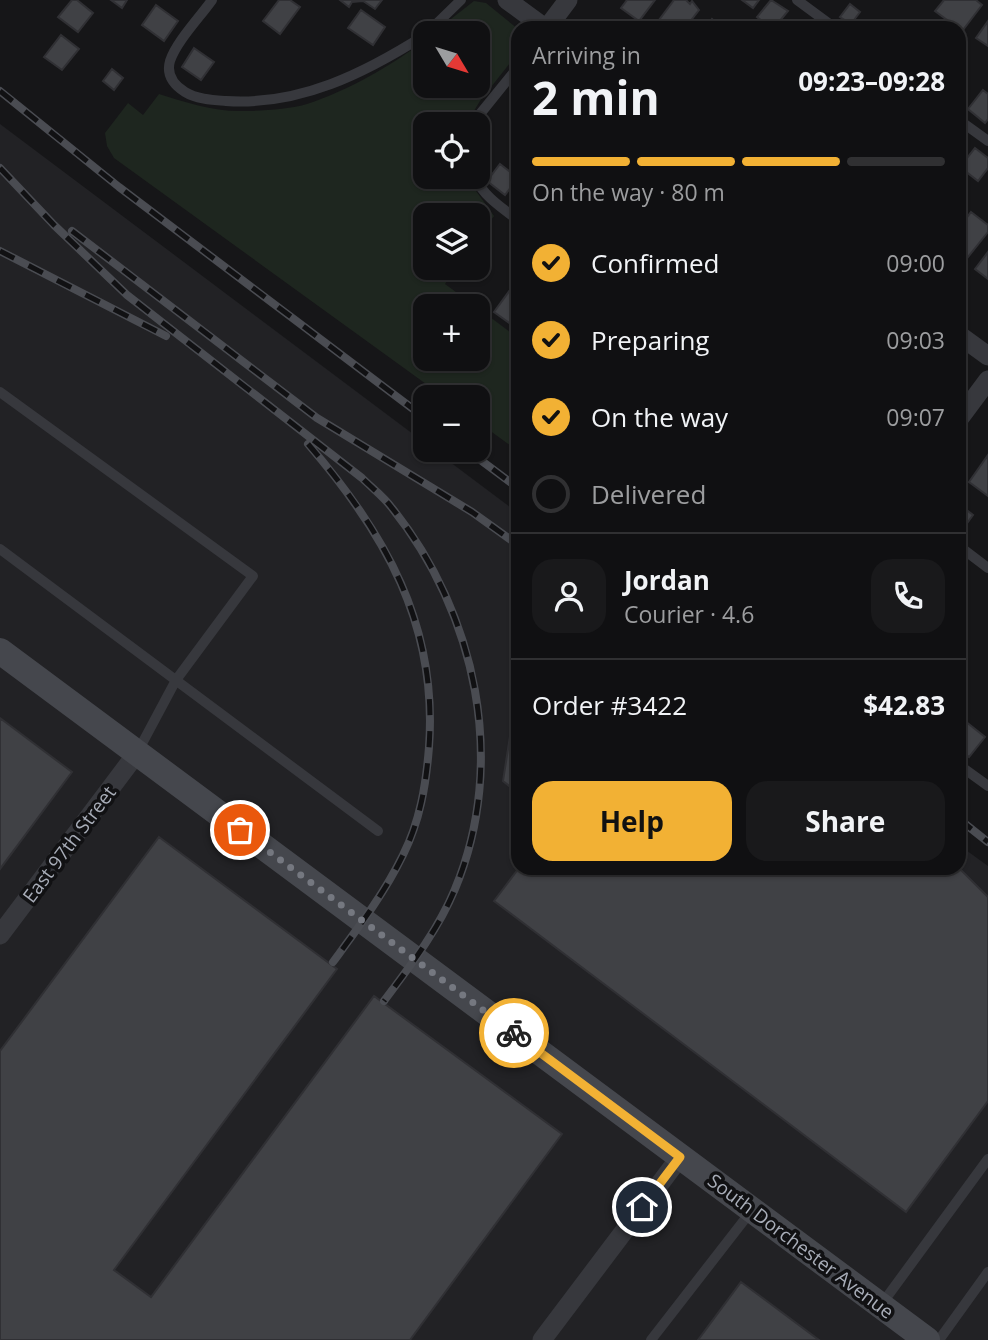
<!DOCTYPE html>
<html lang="en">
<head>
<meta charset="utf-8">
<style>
  body { margin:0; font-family:"Open Sans",sans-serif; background:#19191b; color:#f1f3f6; height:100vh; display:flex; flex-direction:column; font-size:26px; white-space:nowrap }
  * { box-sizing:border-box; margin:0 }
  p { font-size:23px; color:#9c9d9f }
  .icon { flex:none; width:38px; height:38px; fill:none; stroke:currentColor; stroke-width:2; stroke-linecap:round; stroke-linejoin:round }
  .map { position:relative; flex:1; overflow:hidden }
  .panel { position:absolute; left:511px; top:21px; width:455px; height:854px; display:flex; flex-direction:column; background:#101012; border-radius:21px; box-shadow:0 2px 5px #0004,0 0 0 2px #303032 }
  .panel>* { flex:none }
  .needle { width:46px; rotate:128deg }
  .tools { position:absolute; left:413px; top:21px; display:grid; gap:14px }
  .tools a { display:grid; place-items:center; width:77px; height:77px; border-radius:14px; background:#101012; box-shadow:0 2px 5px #0004,0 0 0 2px #303032; font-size:35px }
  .pin { position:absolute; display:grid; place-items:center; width:60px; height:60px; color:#fff; margin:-30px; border:4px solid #fff; border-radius:50%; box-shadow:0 2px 7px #0007 }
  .courier { position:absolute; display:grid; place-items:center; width:70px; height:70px; margin:-35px; border:5px solid #f2b134; border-radius:50%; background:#fff; color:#222; box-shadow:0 2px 9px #0007 }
  .headline em { font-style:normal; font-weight:700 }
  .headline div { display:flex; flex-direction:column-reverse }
  .headline { display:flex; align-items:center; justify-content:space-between; height:119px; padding:0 21px }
  h1 { font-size:46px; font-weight:700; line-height:52px }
  .bar { display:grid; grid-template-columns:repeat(4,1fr); gap:10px 7px; align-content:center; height:84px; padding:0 21px }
  .bar i { height:9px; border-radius:5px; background:#303032 }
  .bar .on { background:#f2b134 }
  .bar p { grid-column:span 4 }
  .line { display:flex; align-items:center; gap:18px; padding:0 21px; border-top:2px solid #303032 }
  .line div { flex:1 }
  .round { display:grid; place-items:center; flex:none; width:74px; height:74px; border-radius:21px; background:#19191b }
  ol { padding:0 21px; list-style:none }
  li { display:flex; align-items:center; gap:21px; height:77px }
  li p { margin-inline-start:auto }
  li .icon { padding:7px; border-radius:50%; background:#f2b134; color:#111; stroke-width:4 }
  li:last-child { color:#9c9d9f }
  li i { width:38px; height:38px; border:4px solid #303032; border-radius:50% }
  .primary-button { display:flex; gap:14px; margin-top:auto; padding:14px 21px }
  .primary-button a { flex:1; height:80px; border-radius:21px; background:#f2b134; color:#111; font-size:28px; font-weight:700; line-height:80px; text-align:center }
  .primary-button a+a { background:#19191b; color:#f1f3f6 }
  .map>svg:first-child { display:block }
</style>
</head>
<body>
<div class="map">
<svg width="988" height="1340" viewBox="0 0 988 1340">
  <rect width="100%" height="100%" fill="#161618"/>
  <path fill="#222225" d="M0,124L425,443V450H434L518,513V868H959V845L988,866V1340H0Z"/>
  <path fill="#1e261f" d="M474,1L486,3L518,29V53L480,101L466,124H425V177H466L494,216L478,238V215H425V268H456L445,284L475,306H425V359H478V308L518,338V451L478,422V397H444L114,158L107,146L105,133L128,103L143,115L159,94C185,102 215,112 243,111C261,111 291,109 307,104C347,91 393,65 425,40V86H478V33H433Z"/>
  <path fill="#404145" stroke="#303034" stroke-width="2" d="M72,0H77L93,13L78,32L58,17Z
    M111,0H127L122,8Z
    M279,0H290L300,7L280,34L263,21Z
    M340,0H382L375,9L363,1L352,2L349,7Z
    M627,0H655L639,21L621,8Z
    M674,0H686L690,4L692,1L699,10L685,28H653Z
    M742,0H759L753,8Z
    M771,0L788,11L774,28H771L757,17Z
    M944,0H976L982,5L960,34L963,38L961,41L959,40V28H941L947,20L935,11Z
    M850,4L860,12L851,24L840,17Z
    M156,5L178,21L164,41L142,25Z
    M361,10L385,27L373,45L348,28Z
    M712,19L723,28H705Z
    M988,21V46L976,38Z
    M61,35L79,49L62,70L44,57Z
    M194,48L214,62L201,80L182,67Z
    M112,69L123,78L114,90L103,81Z
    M983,90L988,94V119L985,123L968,109Z
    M975,148L988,158V168L978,181L960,167Z
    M500,164L518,178L505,195L487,181Z
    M971,212L988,225V232L964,262L959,258V228Z
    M988,252V279L975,269Z
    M510,290L518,296V322L515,327L494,312Z
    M988,455V496L969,482Z
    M959,504L973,515L960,533L959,532Z
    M518,685V793L503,781Z
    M0,718L72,772L0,869Z
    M965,721L985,737L969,757L959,749V728Z
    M159,837L337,969L114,1270L151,1297L374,996L562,1134L410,1340H0V1051Z
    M519,868H959L988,897V1101L906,1212L494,901Z
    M741,1282L819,1340H698Z"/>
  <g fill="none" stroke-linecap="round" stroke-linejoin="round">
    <path stroke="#37383d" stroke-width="10" d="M212,0C200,17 176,42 170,61C166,75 174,85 185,92C196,99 213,100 226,101C300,106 365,73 425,35
      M797,0L835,28
      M427,33L461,0
      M959,120L988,141
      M474,124L480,114L518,67
      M475,177C483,196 502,208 518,220
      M0,392L253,576L176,680L137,753
      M959,546L988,568
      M0,549L378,831
      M959,765L988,786
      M881,1305L988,1159
      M651,1340L752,1210
      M939,1340L988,1272"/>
    <path stroke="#37383d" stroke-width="19" d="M507,0L545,28
      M547,28L568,0
      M959,335L988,356
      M959,419L988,380
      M0,935L137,753
      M542,1340L680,1157"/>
    <path stroke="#45474d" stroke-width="26" d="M0,651L927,1340"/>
    <g stroke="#4a4c52" stroke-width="8">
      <path id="rail" d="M0,91L119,187L425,418
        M0,168L54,225L127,295L362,478C372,488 384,497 392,508C476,613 508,762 455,889C438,930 411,965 384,1001
        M72,231L317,418L472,512L518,545
        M0,251L166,336
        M308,444C385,533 438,625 429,747C426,785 420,821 403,855C384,894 358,928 333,962
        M467,450L518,488
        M959,819L988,842"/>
    </g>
    <use href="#rail" stroke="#111113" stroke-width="5" stroke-dasharray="16" stroke-linecap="butt"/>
  </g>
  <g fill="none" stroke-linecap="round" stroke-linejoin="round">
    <path stroke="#757880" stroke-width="7" stroke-dasharray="0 12.6" d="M240,830L514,1033"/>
    <path stroke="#f2b134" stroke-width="9" d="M514,1033L680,1157L642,1207"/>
  </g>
  <g text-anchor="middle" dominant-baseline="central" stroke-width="7" stroke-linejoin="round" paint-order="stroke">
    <g font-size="19" fill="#a8adb8" stroke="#111113">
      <text transform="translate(69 844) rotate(-53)">East 97th Street</text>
      <text transform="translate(801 1246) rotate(37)">South Dorchester Avenue</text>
    </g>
  </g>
</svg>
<div class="tools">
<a><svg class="needle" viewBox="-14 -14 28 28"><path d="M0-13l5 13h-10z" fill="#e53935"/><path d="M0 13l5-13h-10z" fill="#9c9d9f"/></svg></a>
<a><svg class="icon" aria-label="locate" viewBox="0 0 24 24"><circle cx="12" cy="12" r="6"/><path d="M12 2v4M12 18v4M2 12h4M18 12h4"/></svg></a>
<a><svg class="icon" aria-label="layers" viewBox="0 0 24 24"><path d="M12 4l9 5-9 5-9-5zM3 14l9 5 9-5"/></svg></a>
<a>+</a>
<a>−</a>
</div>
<div class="pin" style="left:240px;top:830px;background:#ea580c"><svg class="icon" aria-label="bag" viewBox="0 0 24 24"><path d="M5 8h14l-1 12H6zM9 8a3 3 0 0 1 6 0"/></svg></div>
<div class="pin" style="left:642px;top:1207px;background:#1f2937"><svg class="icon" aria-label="home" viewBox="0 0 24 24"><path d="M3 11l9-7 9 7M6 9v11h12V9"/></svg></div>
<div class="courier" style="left:514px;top:1033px"><svg class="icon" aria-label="bike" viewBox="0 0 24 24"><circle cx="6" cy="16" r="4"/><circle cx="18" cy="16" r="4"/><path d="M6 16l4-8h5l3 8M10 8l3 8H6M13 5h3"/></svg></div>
<section class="panel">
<div class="headline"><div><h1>2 min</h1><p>Arriving in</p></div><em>09:23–09:28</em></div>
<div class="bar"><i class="on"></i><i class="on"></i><i class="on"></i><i></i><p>On the way · 80 m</p></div>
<ol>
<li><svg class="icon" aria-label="check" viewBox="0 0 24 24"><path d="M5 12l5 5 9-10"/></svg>Confirmed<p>09:00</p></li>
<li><svg class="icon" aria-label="check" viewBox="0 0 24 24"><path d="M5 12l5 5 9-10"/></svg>Preparing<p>09:03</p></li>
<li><svg class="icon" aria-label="check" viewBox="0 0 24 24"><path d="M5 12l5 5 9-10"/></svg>On the way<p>09:07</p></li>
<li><i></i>Delivered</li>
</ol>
<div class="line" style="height:126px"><a class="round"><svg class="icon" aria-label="person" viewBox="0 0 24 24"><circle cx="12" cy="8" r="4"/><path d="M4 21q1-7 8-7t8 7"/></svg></a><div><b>Jordan</b><p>Courier · 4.6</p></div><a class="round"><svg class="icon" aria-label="phone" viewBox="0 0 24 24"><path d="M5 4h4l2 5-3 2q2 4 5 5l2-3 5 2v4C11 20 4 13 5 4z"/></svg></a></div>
<div class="line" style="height:91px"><div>Order #3422</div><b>$42.83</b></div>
<div class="primary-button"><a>Help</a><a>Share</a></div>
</section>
</div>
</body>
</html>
